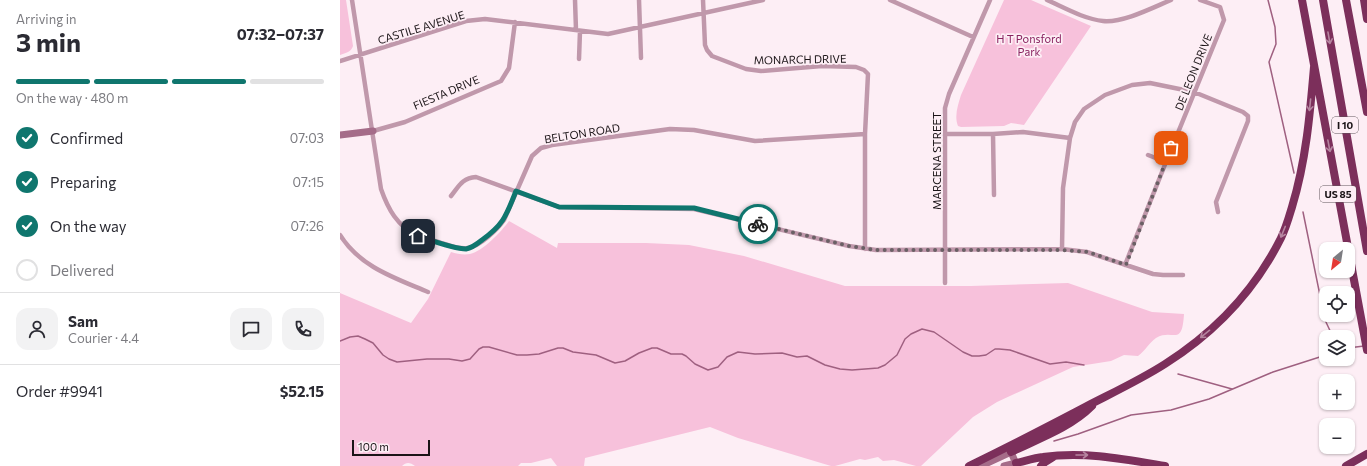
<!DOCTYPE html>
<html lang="en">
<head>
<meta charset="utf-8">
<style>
  body { margin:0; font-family:Commissioner,sans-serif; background:#f2f2f3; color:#2b2b33; height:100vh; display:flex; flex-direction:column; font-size:15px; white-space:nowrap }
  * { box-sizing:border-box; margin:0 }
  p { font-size:13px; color:#7c7c81 }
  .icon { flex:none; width:22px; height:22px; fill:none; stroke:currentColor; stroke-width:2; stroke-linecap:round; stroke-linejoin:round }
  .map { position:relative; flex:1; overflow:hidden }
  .side { display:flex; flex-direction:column; background:#fff; width:340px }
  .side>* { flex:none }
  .needle { width:26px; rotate:210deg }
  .buttons { position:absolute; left:979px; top:242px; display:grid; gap:8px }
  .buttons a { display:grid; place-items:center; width:36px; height:36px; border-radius:8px; background:#fff; box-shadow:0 1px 3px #0004; font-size:20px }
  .scale { position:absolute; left:12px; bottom:10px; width:78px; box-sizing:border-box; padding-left:4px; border:2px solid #1b1417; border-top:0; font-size:11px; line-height:14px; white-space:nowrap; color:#1b1417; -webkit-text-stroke:3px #fdeef5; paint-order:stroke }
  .pin { position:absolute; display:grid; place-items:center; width:34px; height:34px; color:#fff; margin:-17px; border-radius:8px; box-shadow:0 2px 6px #0006 }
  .courier { position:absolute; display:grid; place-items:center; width:40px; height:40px; margin:-20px; border:3px solid #0f766e; border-radius:50%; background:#fff; color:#222; box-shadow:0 1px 5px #0007 }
  .overview em { font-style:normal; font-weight:700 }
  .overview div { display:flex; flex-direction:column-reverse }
  .overview { display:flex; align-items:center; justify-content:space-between; height:68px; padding:0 16px }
  h1 { font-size:26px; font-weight:700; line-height:30px }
  .bar { display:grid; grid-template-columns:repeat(4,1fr); gap:6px 4px; align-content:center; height:48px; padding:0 16px }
  .bar i { height:5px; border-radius:3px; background:#e1e1e2 }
  .bar .selected { background:#0f766e }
  .bar p { grid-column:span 4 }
  .line { display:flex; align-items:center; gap:10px; padding:0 16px; border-top:1px solid #e1e1e2 }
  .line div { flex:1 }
  .round { display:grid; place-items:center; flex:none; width:42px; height:42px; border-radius:12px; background:#f2f2f3 }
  ol { padding:0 16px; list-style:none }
  li { display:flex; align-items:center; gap:12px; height:44px }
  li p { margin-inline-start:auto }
  li .icon { padding:4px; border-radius:50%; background:#0f766e; color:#fff; stroke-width:4 }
  li:last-child { color:#7c7c81 }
  li i { width:22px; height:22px; border:2px solid #e1e1e2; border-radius:50% }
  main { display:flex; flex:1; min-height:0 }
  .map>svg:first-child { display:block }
</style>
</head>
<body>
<main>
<section class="side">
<div class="overview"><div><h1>3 min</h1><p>Arriving in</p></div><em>07:32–07:37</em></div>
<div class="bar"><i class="selected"></i><i class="selected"></i><i class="selected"></i><i></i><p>On the way · 480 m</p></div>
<ol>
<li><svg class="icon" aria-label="check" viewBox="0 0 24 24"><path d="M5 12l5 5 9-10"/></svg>Confirmed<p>07:03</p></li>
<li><svg class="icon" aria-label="check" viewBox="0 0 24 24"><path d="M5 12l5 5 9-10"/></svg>Preparing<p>07:15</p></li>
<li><svg class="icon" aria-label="check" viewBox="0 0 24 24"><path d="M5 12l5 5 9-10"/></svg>On the way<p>07:26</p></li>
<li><i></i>Delivered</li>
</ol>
<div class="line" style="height:72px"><a class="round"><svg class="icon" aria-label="person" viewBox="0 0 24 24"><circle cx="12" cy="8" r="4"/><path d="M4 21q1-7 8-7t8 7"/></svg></a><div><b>Sam</b><p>Courier · 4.4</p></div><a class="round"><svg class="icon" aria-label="chat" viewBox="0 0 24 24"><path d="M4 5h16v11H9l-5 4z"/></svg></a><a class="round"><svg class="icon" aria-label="phone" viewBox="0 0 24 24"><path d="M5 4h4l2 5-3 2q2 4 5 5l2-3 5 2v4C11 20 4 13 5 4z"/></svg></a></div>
<div class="line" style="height:52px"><div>Order #9941</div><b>$52.15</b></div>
</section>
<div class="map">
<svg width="1027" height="466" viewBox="0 0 1027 466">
  <rect width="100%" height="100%" fill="#fdeef5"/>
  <path fill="#f7c1db" d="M0,0H6L13,46C11,52 6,53 0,55Z
    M664,0H691L751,26L684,125L671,123L664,126L621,127L618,126C614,116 618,105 621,95Z
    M169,221L217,248L218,243H306L349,245L404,256L505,286H631L728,283L812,312L844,314C842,348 833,328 816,338C809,343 805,351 798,356L784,355L771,361L733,367L657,402L633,417L581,466H576L554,460L543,461L538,457L525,460L520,459L495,466H491L398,438L370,427L245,458L244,466H217L211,458L191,463H181L178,466H75C70,462 66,462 62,466H0V293L71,323L88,299L111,252C117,254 124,255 130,254C143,251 161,232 169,221Z"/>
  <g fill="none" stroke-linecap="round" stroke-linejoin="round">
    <path stroke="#9f6080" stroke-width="1.5" d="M928,0L935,27L936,44L929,62L954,173
      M963,212L985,320L993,337
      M0,341L10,337L18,336L25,339L33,343L43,355L49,359L57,362L87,359H109L122,361L130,359L139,349L143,347H149L177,355H187L199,354L218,348H223L233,352L256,355L275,363L285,361L299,353L312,348H317L331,354H342L346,356L355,364L368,370L378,367L387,357L398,352L415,354L442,353L457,357L467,356L485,365L500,369L512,370L538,368L545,365L557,355L565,339L571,334L582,329L594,332L623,352L632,356H639L646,355L655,349H659L670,350L710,364L726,362L744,365
      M1008,348L1024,346
      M838,374L892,389
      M714,441L738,434L791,415L831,410L869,399L933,372L986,355"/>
    <path stroke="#c098ab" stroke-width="4.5" d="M12,0L41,189C48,209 57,226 78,236C85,239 94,240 101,243C109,245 119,250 128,248C140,246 157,230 164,220L192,156L201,148L212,145L330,129L354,130L415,141L525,134
      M235,0L236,30
      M299,0L301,58
      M363,0L365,45L367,50L372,56L406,69L421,71L482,66L516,67L524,70L528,74L525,134V249
      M550,0L633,37
      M707,0C725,8 744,19 763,21C783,23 812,8 831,0
      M239,59L240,31
      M0,61L126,21L145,19L268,34L423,0
      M33,131L65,122L161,81L169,68L175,22
      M605,134H653L683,132L730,138
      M653,134L654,195
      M808,155L826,162
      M111,196C119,186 122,178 136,177L219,207L354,209L509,246L536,250L722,249L747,252L813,274L823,275H843
      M0,235C20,267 55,278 88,292
      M722,249L723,188L730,138L735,122L744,109L765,95L792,85L810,83L854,92L903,112L908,116V121L876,202L878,212
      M785,265L826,162L884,20L880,7L860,0
      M605,283V108L609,94L650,0"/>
    <path stroke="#a56c89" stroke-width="7" d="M0,135L33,131
      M641,466L671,452L677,466
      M664,466L676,463"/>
    <path stroke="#7c2f5b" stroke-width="8" d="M962,0L1027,350
      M983,0L1027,251
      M1006,0L1027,112
      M1024,0L1027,19
      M671,452C698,439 730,428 752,406
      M676,463C685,461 694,458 703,457C744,451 784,459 825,466
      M629,466C668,447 707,427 745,407C772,393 800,380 825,364C874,333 915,290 941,238C946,228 949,217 952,207C966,161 970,114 974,67
      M701,466L705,462L713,457
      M1006,466L1027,454"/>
  </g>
  <defs><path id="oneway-shaft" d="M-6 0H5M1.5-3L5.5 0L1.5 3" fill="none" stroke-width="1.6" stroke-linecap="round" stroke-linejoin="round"/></defs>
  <g stroke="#b685a0">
    <use href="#oneway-shaft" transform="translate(989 38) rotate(80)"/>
    <use href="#oneway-shaft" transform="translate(970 105) rotate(96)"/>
    <use href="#oneway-shaft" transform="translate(989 146) rotate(79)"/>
    <use href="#oneway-shaft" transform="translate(943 232) rotate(112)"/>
    <use href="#oneway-shaft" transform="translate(865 334) rotate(141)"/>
    <use href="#oneway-shaft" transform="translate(742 455)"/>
  </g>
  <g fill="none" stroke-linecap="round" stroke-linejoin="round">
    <path stroke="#6a6065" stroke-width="4" stroke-dasharray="0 7.2" d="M418,224L509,246L536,250H722L748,252L786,265L831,148"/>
    <path stroke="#0f766e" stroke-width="5" d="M78,236C90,240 114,249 126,249C132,248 137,244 142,240C164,224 166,216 176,191L219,207L354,208L418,224"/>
  </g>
  <g text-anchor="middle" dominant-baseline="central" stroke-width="3.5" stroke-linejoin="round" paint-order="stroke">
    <g fill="#fdeef5" stroke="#5f555a" stroke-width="1">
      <rect x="992" y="117" width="26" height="16" rx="3"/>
      <rect x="980" y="186" width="36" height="16" rx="3"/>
    </g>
    <g font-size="10" font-weight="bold" fill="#1b1417">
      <text x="1005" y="125">I 10</text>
      <text x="998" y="194">US 85</text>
    </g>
    <g font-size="11" fill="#1b1417" stroke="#fdeef5">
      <text transform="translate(81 27) rotate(-17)">CASTILE AVENUE</text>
      <text transform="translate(460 59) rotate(-1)">MONARCH DRIVE</text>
      <text transform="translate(853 72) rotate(-68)">DE LEON DRIVE</text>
      <text transform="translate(106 92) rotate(-23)">FIESTA DRIVE</text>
      <text transform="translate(242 133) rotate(-9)">BELTON ROAD</text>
      <text transform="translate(596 161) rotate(-90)">MARCENA STREET</text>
    </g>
    <g font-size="11" fill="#892360" stroke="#fdeef5">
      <text x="689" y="38">H T Ponsford<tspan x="689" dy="13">Park</tspan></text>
    </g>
  </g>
</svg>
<div class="buttons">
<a><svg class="needle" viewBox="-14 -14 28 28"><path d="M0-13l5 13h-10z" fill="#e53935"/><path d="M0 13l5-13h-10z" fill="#7c7c81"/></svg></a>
<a><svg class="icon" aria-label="locate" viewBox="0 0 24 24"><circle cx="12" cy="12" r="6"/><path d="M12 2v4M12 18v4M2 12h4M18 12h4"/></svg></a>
<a><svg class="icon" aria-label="layers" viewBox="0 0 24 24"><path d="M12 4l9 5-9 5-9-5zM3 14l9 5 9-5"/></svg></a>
<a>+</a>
<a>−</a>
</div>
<div class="scale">100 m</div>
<div class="pin" style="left:831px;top:148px;background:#ea580c"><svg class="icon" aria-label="bag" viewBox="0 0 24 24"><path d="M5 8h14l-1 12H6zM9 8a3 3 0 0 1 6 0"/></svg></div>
<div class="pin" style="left:78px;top:236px;background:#1f2937"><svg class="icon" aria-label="home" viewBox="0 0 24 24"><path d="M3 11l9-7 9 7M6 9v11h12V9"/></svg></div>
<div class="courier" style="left:418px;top:224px"><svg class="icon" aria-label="bike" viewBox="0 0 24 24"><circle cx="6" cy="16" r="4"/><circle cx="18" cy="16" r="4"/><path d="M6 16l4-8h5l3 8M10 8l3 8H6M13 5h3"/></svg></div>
</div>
</main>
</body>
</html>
